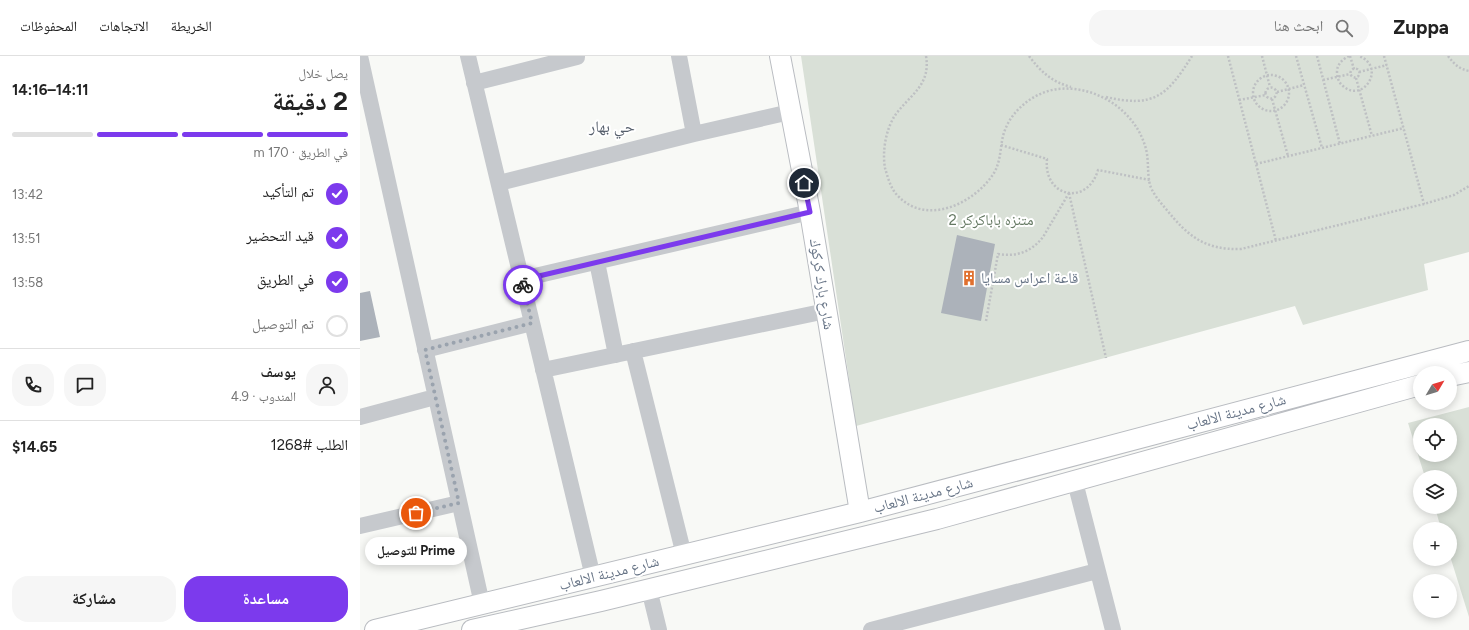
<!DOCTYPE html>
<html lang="ar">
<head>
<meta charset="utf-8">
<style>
  body { margin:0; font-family:Figtree,"Noto Naskh Arabic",sans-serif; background:#f6f6f6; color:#222; direction:rtl; height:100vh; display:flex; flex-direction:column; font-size:15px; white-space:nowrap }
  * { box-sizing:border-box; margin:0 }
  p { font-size:13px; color:#767676 }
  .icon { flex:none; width:22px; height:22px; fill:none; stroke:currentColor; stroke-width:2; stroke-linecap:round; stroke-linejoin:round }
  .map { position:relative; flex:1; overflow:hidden; direction:ltr }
  .sheet { display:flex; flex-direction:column; background:#fff; width:360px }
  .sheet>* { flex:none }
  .needle { width:26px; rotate:52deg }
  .tools { position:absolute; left:1053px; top:310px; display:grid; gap:8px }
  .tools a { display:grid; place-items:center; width:44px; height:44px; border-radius:50%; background:#fff; box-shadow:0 2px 10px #0003; font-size:20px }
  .pin { position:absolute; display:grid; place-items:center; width:34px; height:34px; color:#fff; margin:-17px; border:2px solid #fff; border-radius:50%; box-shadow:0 1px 4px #0007 }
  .courier { position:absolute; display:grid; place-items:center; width:40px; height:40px; margin:-20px; border:3px solid #7c3aed; border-radius:50%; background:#fff; color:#222; box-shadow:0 1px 5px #0007 }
  .bubble { position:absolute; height:28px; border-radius:14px; background:#fff; box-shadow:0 2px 10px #0003; font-size:13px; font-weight:700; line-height:28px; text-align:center; direction:rtl }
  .headline em { font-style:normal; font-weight:700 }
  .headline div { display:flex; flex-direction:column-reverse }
  .headline { display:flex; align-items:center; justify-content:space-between; height:68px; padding:0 12px }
  h1 { font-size:26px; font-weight:700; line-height:30px }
  .bar { display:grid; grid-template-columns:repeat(4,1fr); gap:6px 4px; align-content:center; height:48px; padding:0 12px }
  .bar i { height:5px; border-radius:3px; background:#e0e0e0 }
  .bar .current { background:#7c3aed }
  .bar p { grid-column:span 4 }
  .line { display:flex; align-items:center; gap:10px; padding:0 12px; border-top:1px solid #e0e0e0 }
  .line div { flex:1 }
  .round { display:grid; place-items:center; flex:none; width:42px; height:42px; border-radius:16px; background:#f6f6f6 }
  ol { padding:0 12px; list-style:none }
  li { display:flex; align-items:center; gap:12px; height:44px }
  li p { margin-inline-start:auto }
  li .icon { padding:4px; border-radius:50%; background:#7c3aed; color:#fff; stroke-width:4 }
  li:last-child { color:#767676 }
  li i { width:22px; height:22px; border:2px solid #e0e0e0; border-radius:50% }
  .cta { display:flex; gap:8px; margin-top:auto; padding:8px 12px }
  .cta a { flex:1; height:46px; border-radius:16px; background:#7c3aed; color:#fff; font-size:16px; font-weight:700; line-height:46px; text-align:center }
  .cta a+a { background:#f6f6f6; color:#222 }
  header { display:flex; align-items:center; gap:24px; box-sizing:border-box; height:56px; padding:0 20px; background:#fff; border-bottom:1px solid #e0e0e0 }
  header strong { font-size:19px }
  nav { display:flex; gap:22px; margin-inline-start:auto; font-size:14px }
  .search { width:280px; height:36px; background:#f6f6f6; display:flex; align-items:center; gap:10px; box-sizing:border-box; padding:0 14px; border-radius:16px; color:#767676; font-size:15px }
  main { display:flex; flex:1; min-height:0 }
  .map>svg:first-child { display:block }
</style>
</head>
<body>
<header>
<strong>Zuppa</strong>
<div class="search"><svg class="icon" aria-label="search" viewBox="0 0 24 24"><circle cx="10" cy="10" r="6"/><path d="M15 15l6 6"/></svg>ابحث هنا</div>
<nav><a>الخريطة</a><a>الاتجاهات</a><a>المحفوظات</a></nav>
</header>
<main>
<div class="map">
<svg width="1109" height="574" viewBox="0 0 1109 574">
  <rect width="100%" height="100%" fill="#f8f9f6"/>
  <path fill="#d9e0d7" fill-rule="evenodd" d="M441,0H1109V196L1064,208L1068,234L943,269L935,250L496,370Z
    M1109,351V561L1090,500V473H1081L1075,451H1090V421H1065L1048,367ZM1060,369H1090V399H1060Z"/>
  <path fill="#acb2ba" d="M597,179L635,188L621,265L581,257Z
    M10,235L20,281L0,285V237Z"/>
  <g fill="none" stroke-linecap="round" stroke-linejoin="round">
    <g stroke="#b9bcc1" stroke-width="22">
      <path id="major" d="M420,0L450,156L500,456
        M1090,320L1109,316
        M15,574L500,456L1109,295
        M112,574L241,545L577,463L1060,329"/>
    </g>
    <path stroke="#bec0c3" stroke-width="2.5" stroke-dasharray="2 2" stroke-linecap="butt" d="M566,0C571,29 550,39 536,58C526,72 522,95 525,112C528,122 531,134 539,141C568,170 615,147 634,117C640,106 640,97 642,85C646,58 672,36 698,33C737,29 776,55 786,93C789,105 787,117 790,129C793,138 800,146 806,153C828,180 844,194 881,193L1064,148L1094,139L1109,130
      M669,0C681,16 692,26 711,31
      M868,0L916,185
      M902,0L910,31
      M936,0L962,92
      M957,0L980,88
      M989,0C983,3 977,8 977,16C977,22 979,27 983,30C1003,48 1027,11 999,0
      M990,0L994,13
      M1024,0L1064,148
      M1088,0C1094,8 1099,13 1109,15
      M990.5 17a4.5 4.5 0 1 1 9 0a4.5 4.5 0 1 1-9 0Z
      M999,16L1027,9
      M893 37a18 18 0 1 1 36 0a18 18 0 1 1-36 0Z
      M996,22L1012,80
      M963,24L990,18
      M905.5 37a5.5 5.5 0 1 1 11 0a5.5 5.5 0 1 1-11 0Z
      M917,36L944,29
      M746,41C794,52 807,40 832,0
      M912,43L928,100
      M879,44L906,39
      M641,89L687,103C683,141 727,151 738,114L790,124
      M896,108L1044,72
      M709,137L746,302
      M626,265L638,198C657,201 671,196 683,181L709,137"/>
    <path stroke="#c6c9cd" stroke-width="16" d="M0,0L122,548
      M108,0L233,521
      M319,0L334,78
      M114,27L217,1V0
      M139,127L334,78L430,56
      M237,206L256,299
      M162,223L450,156
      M65,294L172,267
      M273,295L324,499
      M183,314L466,255
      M0,361L75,341
      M715,426L753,574
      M0,470L99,447
      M289,533L299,574
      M511,574L737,515"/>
    <use href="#major" stroke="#fff" stroke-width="20"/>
  </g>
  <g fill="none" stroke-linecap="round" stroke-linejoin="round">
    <path stroke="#9aa3ae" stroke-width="4" stroke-dasharray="0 7.2" d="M56,457L99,447L65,294L172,267L163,229"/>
    <path stroke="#7c3aed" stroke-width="5" d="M163,229L162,224L450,156L444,127"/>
  </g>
  <defs>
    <g id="building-bare" transform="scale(1.2)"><path d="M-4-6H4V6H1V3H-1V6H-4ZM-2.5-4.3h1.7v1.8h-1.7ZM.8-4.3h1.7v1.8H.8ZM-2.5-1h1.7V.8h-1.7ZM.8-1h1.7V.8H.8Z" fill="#e0702f" stroke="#fff" stroke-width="2.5" paint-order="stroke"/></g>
  </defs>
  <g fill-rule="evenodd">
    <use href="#building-bare" x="609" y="222"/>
  </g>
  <g text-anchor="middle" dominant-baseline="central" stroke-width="4" stroke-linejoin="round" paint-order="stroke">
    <g font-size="15" fill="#657963" stroke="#fff">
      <text x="631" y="164">متنزه باباكركر 2</text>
    </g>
    <g font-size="15" fill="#687587" stroke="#fff" text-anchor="start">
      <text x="621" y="222">قاعة اعراس مسايا</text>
    </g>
    <g font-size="15" fill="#687587" stroke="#fff">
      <text transform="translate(462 228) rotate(81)">شارع بارك كركوك</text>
      <text transform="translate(876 356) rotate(-15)">شارع مدينة الالعاب</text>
      <text transform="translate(563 439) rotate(-15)">شارع مدينة الالعاب</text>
      <text transform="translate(249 517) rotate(-14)">شارع مدينة الالعاب</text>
    </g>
    <g font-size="16" fill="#565f6c" stroke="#fff">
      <text x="252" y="70">حي بهار</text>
    </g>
  </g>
</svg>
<div class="tools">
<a><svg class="needle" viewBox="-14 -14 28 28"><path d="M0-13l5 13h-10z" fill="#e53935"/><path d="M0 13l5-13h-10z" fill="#767676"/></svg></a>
<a><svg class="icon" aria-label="locate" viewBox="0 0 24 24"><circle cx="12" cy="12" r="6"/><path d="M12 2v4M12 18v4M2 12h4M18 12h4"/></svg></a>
<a><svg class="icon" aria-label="layers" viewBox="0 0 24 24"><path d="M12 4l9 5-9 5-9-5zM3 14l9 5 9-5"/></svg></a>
<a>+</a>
<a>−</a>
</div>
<div class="pin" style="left:56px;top:457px;background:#ea580c"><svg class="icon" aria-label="bag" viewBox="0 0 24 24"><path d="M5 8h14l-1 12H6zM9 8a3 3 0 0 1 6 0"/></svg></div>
<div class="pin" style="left:444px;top:127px;background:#1f2937"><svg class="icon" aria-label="home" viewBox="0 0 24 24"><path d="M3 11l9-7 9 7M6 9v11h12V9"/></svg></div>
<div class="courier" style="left:163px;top:229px"><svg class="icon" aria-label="bike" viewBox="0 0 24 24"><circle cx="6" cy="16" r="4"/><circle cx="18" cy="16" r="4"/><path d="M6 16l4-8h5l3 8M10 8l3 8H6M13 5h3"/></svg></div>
<div class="bubble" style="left:5px;top:481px;width:102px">Prime للتوصيل</div>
</div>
<section class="sheet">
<div class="headline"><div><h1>2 دقيقة</h1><p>يصل خلال</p></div><em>14:11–14:16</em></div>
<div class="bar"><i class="current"></i><i class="current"></i><i class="current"></i><i></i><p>في الطريق · 170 m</p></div>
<ol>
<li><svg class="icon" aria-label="check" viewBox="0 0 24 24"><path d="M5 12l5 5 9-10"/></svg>تم التأكيد<p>13:42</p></li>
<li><svg class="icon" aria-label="check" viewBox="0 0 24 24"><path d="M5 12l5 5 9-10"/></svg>قيد التحضير<p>13:51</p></li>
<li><svg class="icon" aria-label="check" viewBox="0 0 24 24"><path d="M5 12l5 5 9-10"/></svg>في الطريق<p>13:58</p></li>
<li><i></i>تم التوصيل</li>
</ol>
<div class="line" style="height:72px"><a class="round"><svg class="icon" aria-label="person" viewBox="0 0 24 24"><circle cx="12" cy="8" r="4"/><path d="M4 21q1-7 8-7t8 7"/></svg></a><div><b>يوسف</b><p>المندوب · 4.9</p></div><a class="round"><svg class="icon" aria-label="chat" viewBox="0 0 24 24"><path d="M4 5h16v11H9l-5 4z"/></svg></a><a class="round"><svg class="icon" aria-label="phone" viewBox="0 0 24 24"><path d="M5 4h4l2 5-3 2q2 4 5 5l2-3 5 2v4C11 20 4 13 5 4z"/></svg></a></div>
<div class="line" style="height:52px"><div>الطلب #1268</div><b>$14.65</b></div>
<div class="cta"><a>مساعدة</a><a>مشاركة</a></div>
</section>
</main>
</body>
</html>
